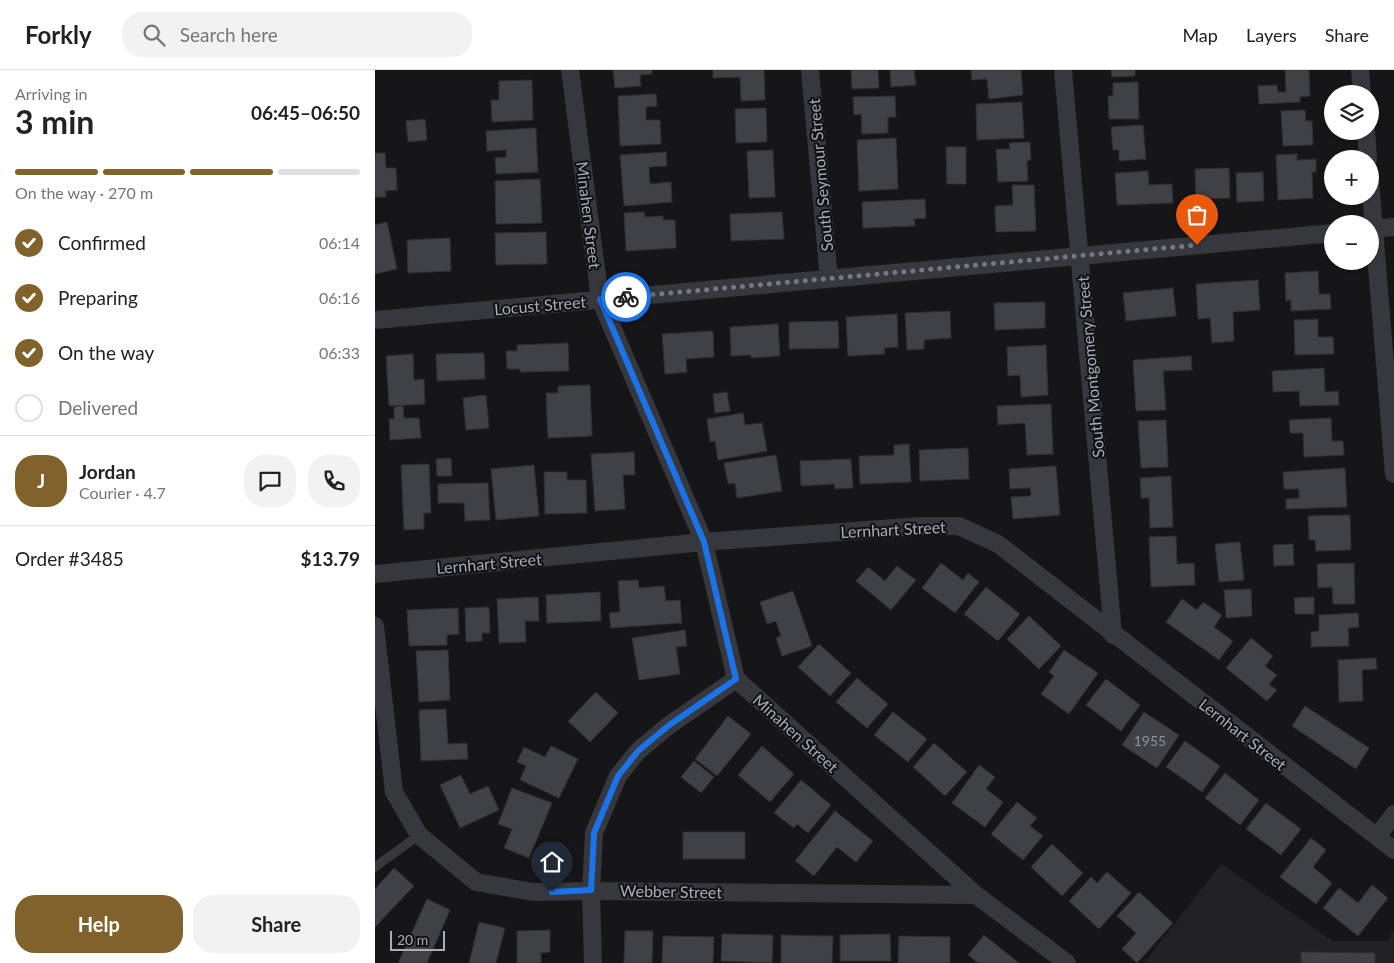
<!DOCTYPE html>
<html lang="en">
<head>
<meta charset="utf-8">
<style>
  body { margin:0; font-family:Lato,sans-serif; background:#f2f2f2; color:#222; height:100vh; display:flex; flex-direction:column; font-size:19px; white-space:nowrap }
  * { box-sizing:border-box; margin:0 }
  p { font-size:16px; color:#767676 }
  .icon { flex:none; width:28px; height:28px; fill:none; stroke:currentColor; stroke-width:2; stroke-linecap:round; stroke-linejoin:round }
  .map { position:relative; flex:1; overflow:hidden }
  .side { display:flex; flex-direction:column; background:#fff; width:375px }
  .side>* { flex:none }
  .buttons { position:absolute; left:949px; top:15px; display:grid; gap:10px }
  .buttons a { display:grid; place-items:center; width:55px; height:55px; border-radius:50%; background:#fff; box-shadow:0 1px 4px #0004; font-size:25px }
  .scale { position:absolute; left:15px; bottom:12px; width:55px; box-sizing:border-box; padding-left:5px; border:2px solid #a8adb8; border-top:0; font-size:14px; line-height:18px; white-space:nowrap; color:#a8adb8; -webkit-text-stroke:4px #111113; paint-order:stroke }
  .pin { position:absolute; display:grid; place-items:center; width:42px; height:42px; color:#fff; margin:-51px -21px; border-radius:50% 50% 50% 0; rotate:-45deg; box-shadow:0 0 5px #0007 }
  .pin .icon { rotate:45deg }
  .courier { position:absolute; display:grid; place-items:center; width:50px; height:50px; margin:-25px; border:4px solid #1a73e8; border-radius:50%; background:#fff; color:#222; box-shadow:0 1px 6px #0007 }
  .overview em { font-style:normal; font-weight:700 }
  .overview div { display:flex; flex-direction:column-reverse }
  .overview { display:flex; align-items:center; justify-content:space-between; height:85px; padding:0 15px }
  h1 { font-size:32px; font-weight:700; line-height:38px }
  .bar { display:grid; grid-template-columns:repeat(4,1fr); gap:8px 5px; align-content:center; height:60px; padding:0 15px }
  .bar i { height:6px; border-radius:4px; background:#e0e0e0 }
  .bar .selected { background:#80622a }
  .bar p { grid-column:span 4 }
  .line { display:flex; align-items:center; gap:12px; padding:0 15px; border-top:1px solid #e0e0e0 }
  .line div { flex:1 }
  .round { display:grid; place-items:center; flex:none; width:52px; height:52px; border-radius:20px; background:#f2f2f2 }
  ol { padding:0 15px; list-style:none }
  li { display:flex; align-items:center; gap:15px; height:55px }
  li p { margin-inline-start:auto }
  li .icon { padding:5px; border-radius:50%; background:#80622a; color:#fff; stroke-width:4 }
  li:last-child { color:#767676 }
  li i { width:28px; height:28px; border:2px solid #e0e0e0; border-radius:50% }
  .button { display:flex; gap:10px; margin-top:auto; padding:10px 15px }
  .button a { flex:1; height:58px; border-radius:20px; background:#80622a; color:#fff; font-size:20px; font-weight:700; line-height:58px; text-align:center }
  .button a+a { background:#f2f2f2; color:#222 }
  header { display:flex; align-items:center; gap:30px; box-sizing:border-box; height:70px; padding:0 25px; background:#fff; border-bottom:1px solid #e0e0e0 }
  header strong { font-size:24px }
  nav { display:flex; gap:28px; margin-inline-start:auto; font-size:18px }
  .search { width:350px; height:45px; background:#f2f2f2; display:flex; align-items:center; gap:12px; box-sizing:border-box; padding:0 18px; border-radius:20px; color:#767676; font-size:19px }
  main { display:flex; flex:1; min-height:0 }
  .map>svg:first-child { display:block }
</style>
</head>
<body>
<header>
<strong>Forkly</strong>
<div class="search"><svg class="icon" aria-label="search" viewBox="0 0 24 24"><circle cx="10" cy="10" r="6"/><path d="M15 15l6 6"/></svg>Search here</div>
<nav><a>Map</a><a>Layers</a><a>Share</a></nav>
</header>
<main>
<section class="side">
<div class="overview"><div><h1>3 min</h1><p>Arriving in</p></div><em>06:45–06:50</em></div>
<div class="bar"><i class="selected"></i><i class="selected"></i><i class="selected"></i><i></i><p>On the way · 270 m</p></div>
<ol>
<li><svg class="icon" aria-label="check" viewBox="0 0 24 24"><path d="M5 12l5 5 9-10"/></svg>Confirmed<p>06:14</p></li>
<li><svg class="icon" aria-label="check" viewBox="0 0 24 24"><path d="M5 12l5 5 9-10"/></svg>Preparing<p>06:16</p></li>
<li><svg class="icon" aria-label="check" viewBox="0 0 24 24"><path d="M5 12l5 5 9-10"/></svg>On the way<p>06:33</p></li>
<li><i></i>Delivered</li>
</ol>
<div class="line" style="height:90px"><b class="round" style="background:#80622a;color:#fff">J</b><div><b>Jordan</b><p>Courier · 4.7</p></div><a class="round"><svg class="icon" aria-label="chat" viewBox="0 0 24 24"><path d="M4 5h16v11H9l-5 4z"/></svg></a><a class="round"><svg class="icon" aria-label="phone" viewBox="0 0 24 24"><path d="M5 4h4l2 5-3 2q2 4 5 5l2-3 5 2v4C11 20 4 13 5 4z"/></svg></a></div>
<div class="line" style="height:65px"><div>Order #3485</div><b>$13.79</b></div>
<div class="button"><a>Help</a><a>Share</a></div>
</section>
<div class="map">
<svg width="1019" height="893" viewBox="0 0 1019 893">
  <rect width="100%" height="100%" fill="#161618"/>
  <path fill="#222225" d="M846,794L958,871H1013L1019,859V893H769Z"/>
  <path fill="#404145" stroke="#303034" d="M238,0H277V4L265,5L266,16L240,18Z
    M338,0H389L390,30L366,31L365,7L338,8Z
    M476,0H503L504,18L477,19Z
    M515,0H539L541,15L516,17Z
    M596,0H646L648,25L614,29L612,9L597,10Z
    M736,0H760V6L737,7Z
    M910,0H934L935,26L925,27V32L884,34L883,16L902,15L903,22H911Z
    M157,10L158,50L117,52L116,30H124V11Z
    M763,12L764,49H734L733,26H738V13Z
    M281,24L282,36L271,37V50H285L286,74L245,76L243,26Z
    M520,26L521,47H513V63L487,64L486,44L479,45L478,27Z
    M647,32L649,68L602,70L601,34Z
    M391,38L392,72L361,73L360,39Z
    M930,40L931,51H937L938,75L908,76L906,41Z
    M50,49L52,70L33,72L31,51Z
    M768,55L771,89L744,91V80H738L736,57Z
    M161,58L163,102L121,104L120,88L131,87V80L112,81L111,61Z
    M521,68L523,119L484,121L482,70Z
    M655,72L656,90L652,91L653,111L623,112L621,79H635L634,73Z
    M571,77H591V114H572Z
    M398,80L400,127L374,128L372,81Z
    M291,82L292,96L274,97L275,114L296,112L297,132L249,136L245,85Z
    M0,83H10L11,98H21L22,120L10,121L11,127H0Z
    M922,84V90L941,89V102H937L938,128L903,130L901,85Z
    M854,98L855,128L821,129L820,99Z
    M773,101L774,115L797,114L798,133L742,135L740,103Z
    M888,102L889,131L862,132L861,103Z
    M165,109L167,153L121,154L120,111Z
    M637,115H659L661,161L621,162L620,136L638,135Z
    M550,129L551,148L539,149L540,156L488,158L487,132Z
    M269,142L270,147L288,146V150H300L301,178L251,181L249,143Z
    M407,142L409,169L356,171L355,144Z
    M12,152L22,199L0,204V155Z
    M171,162L172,194L121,195L120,163Z
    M75,168L76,201L33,203L32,170Z
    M943,201L944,224H955L956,239L916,241V230L911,231L910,203Z
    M883,210L885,240L858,242L859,271L837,273L835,248L823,249L821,214Z
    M798,218L801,246L751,251L748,223Z
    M670,232V258L620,260L619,233Z
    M575,241L576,268L549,270V279L532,280L530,243Z
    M522,244L523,277L509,278L510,284L473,286L471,247Z
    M943,249V267H958L959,284L920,285L919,250Z
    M463,251L464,278L414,279V252Z
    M403,254L405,286L376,288V285L356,286L355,257Z
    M338,261L339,287L311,289L312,302L290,304L287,264Z
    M193,273L194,301L145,302V299H132L131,281H142V275Z
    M671,275L673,325L646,327L645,305L633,306L632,277Z
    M109,283L110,309L62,311L61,284Z
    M38,284L39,310L49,309L50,334L14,336L11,286Z
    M816,286L817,300L788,301L791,340L761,341L758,290Z
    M949,298L950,322L963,321L964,335L925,336L924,321L898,322L897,301Z
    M215,315L217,366L173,368L171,323H183V316Z
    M352,322L355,341L340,343L338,324Z
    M111,325L114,358L91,360L88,328Z
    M676,334L678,384L652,385L650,353L623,355L622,336Z
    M28,336L29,348H44L46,368L15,370L14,349H19V337Z
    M368,343L370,355L387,353L392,381L343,390L340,371L335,372L332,349Z
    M956,348L957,371H968L969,385L929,387L928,363H915L914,350Z
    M791,350L793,397L766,398L763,351Z
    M534,374L536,412L485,414L484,386L519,385V375Z
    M593,378L594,409L545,411L544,380Z
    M259,382L260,405H248L250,439L220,441L216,384Z
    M401,385L407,421L362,428L360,413L353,414L349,393Z
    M76,388L77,406H62L61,389Z
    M476,389L478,418L460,419L459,414L426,416L425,391Z
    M54,394L56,443H49V459L29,460L26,395Z
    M159,395L164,446L121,450L116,399Z
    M681,396L685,445L638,449L636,427L656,426L655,418L635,419L634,399Z
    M970,398L972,437L911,439V429L924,428V419H909L908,402Z
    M169,402H192V410H211L212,443L170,444Z
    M796,406L798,457L775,458L774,428H766L765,408Z
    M113,413L115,450L90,451L89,433H63V414Z
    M975,445L976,480L941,481L940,470H934L933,446Z
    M801,466L802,494L819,493L820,515L776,517L774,467Z
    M865,472L869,510L844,512L840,474Z
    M918,474L919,495L899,496L898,475Z
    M566,493L588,510L593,503L604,512L580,543L547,518Z
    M979,493L980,534H958L957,517L943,518L942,494Z
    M522,496L541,510L516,540L481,511L493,497L510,511Z
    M263,510L264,518L289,516L291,531L305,530L307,553L236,558L234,543L245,542L243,511Z
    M611,517L645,544L623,571L589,544Z
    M876,519L877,546L851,548L849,520Z
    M418,521L437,576L407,586L401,568L406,566L401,551L392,554L385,532Z
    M225,522L226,551L172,553L171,525Z
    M163,527L164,551H150L151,572L124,573L122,529Z
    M939,527V544H920L919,528Z
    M807,529L822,540L828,532L847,545L839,557L858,571L844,590L791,552Z
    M114,537L115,563H107V571L91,572L90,538Z
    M83,538L84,564L72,565V575L34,576L32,540Z
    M983,543L984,557L973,558L974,576L936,577V562L944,561V545Z
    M654,546L686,576L664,599L632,569Z
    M310,560L312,576L301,577L305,604L264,610L257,568Z
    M876,568L898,586L890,596L902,605L894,614L902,620L892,631L851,598Z
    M444,574L476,603L455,626L423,597Z
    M73,580L75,630L44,632L41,581Z
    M689,580L723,603L694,644L666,624L679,606L674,602Z
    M1001,588L1002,599L987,600L988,631L964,632L963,590Z
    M482,608L513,634L492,658L461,632Z
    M731,609L765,635L746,661L711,635Z
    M221,622L243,643L215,672L193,651Z
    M930,636L994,678L981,699L917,656Z
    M71,639L73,674L92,673L93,689L46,691L44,640Z
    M518,642L552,669L533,692L499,665Z
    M769,642L804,665L782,698L747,675Z
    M353,646L376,664L342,706L320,689Z
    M810,671L845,696L827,722L791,697Z
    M559,673L592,702L570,726L538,697Z
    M176,676L203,689L184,728L145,710L151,696L142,692L149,677L170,687Z
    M387,676L419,704L395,732L363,705Z
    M319,691L339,707L326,723L306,707Z
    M604,695L620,707L611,719L628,732L610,757L577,733Z
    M850,703L884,730L865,755L830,728Z
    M86,705L95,724L113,716L124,740L85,758L65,715Z
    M426,710L456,735L433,763L422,754L419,758L399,743Z
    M137,718L177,733L154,788L129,778L137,759L123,754Z
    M642,732L662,748L655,756L668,766L648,790L616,764Z
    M891,733L926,759L906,785L871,759Z
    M460,741L498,771L481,792L462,777L439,806L420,791Z
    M308,762H370V789H308Z
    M936,768L951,780L938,797L957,813L941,834L905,807Z
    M677,774L708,803L687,826L656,797Z
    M19,798L39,816L0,857V819Z
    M732,802L756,823L724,859L694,831L716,807L722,813Z
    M997,815L1013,828L983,866L948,838L964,818L983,833Z
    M764,822L798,853L762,893L747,879L761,863L742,846Z
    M52,829L75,840L52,893H23Z
    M104,852L130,858L121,893H94Z
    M175,860V882L166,883V893H142V861Z
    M250,861H278L277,893H249Z
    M347,864L398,865L397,893L346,891Z
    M515,864L516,891H465V865Z
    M406,865L458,866L457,893H406Z
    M609,865L644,893H603L593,885Z
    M288,866L339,867L338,893H287Z
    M524,866L575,867V893H523Z
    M926,882L1000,883V893H926Z"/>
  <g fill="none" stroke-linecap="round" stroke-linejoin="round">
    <path stroke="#37383d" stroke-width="9" d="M0,797L44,765"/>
    <path stroke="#37383d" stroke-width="18" d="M195,0L225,229L329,472L361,609L601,825L692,893
      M435,0L454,209
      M688,0L738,565
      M985,0L987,24
      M991,61L993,89
      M995,110L1019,404
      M995,159L1019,157
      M0,250L958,163
      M0,504L329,472L546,456H584L623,474L1019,780
      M0,556L19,722L44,765L101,812L158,822L216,821L601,825
      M1002,767L1019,744
      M218,893L216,821L219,763L243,706L263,681L293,656L361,609"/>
  </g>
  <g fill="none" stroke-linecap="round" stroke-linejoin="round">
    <path stroke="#757880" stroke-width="5" stroke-dasharray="0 9" d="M251,227L822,175"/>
    <path stroke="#1a73e8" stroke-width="6" d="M177,822L216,820L219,763L243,706L263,681L293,656L361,609L329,472L225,229L251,227"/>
  </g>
  <g text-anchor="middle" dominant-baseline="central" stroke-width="4" stroke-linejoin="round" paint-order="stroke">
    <g font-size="14" fill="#8e929b">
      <text x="775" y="670">1955</text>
    </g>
    <g font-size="16" fill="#a8adb8" stroke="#111113">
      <text transform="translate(445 105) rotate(-95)">South Seymour Street</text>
      <text transform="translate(214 145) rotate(83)">Minahen Street</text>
      <text transform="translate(165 235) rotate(-5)">Locust Street</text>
      <text transform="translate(715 297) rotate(-95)">South Montgomery Street</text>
      <text transform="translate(518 459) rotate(-3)">Lernhart Street</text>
      <text transform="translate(114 493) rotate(-5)">Lernhart Street</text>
      <text transform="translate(421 663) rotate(42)">Minahen Street</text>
      <text transform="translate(868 664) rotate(38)">Lernhart Street</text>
      <text transform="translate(296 821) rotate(1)">Webber Street</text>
    </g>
  </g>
</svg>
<div class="buttons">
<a><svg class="icon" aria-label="layers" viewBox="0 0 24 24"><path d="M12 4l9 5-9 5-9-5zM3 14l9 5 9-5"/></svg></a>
<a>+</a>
<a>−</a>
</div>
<div class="scale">20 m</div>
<div class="pin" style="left:822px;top:175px;background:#ea580c"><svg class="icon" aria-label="bag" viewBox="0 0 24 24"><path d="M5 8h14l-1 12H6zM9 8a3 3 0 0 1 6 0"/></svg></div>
<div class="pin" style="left:177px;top:822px;background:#1f2937"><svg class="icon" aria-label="home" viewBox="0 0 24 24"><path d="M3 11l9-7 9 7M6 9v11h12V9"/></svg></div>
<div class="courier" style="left:251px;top:227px"><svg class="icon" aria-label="bike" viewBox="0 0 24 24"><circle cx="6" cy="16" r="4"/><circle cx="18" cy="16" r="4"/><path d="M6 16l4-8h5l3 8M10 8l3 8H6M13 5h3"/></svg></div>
</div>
</main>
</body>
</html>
